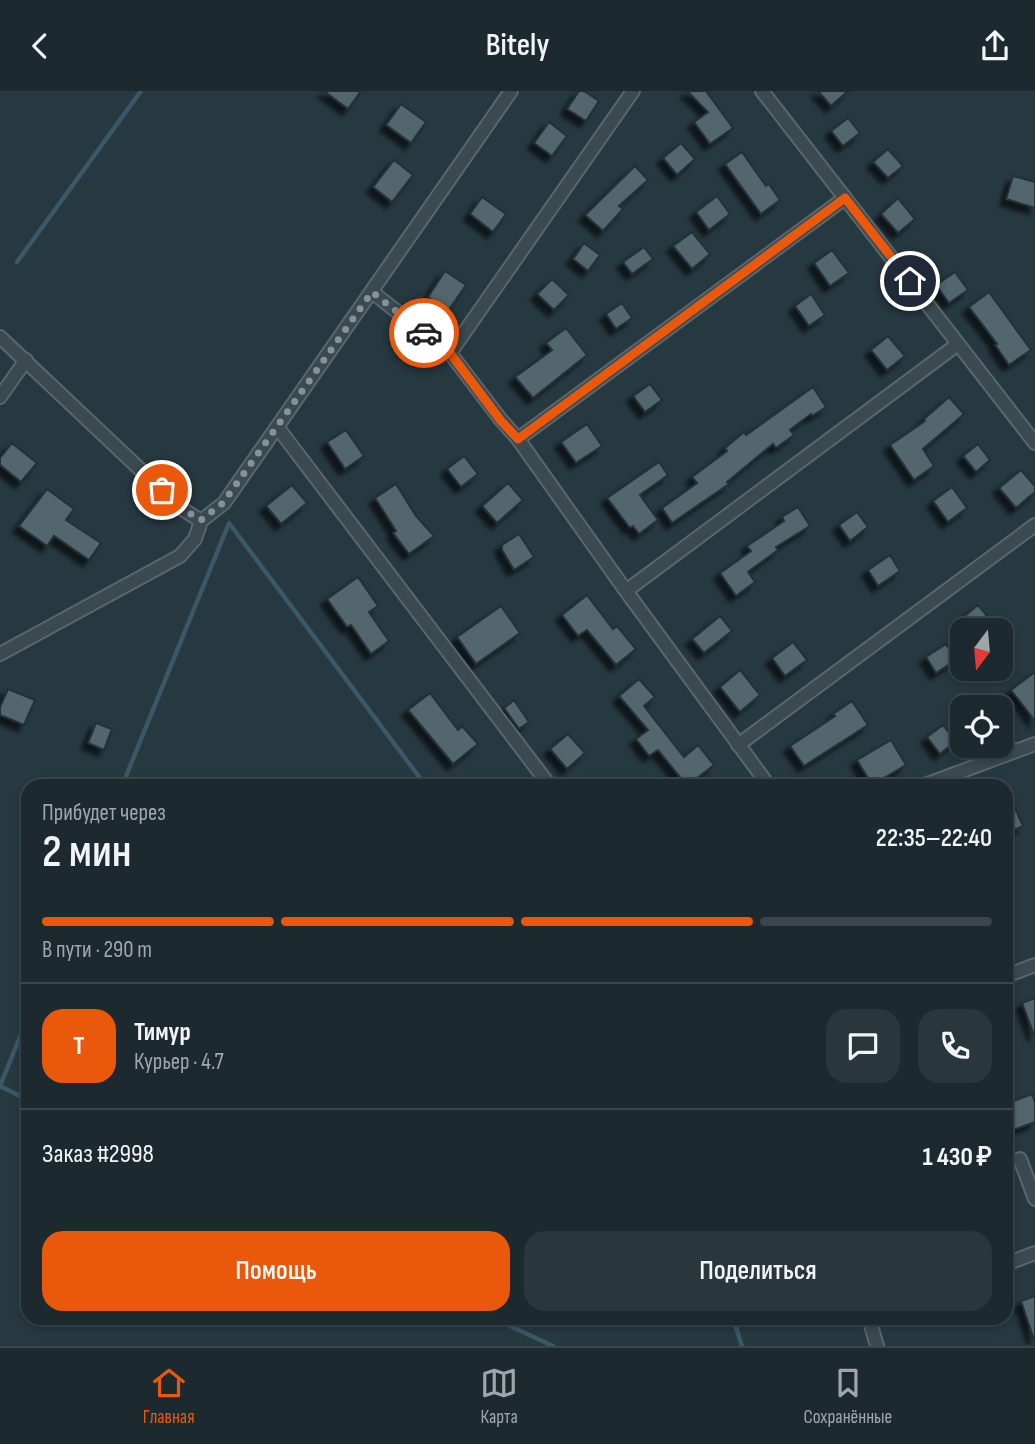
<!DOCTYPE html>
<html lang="ru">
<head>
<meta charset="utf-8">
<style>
  body { margin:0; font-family:"Sofia Sans Condensed",sans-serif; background:#29363c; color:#f1f3f6; height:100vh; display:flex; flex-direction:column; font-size:26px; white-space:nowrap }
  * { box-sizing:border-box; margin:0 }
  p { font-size:23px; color:#a0a7ab }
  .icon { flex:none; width:38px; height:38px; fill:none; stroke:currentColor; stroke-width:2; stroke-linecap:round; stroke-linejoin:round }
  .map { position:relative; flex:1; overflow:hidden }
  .sheet { position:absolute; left:21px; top:688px; width:992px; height:546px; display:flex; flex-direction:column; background:#1c2a30; border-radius:21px; box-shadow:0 4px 10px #0003,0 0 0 2px #3a464c }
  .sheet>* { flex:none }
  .needle { width:46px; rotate:196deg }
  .tools { position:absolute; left:950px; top:527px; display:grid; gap:14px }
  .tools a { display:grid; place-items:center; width:63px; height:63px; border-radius:14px; background:#1c2a30; box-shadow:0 4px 10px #0003,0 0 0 2px #3a464c; font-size:35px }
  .pin { position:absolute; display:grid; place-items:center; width:60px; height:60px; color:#fff; margin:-30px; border:4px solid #fff; border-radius:50%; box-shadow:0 2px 7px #0007 }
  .courier { position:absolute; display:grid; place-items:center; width:70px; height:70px; margin:-35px; border:5px solid #ea580c; border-radius:50%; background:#fff; color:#222; box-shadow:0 2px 9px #0007 }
  .head em { font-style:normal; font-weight:600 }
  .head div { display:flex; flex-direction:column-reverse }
  .head { display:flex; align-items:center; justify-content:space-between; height:119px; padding:0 21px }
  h1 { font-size:46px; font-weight:600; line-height:52px }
  .bar { display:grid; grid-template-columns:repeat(4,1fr); gap:10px 7px; align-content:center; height:84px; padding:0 21px }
  .bar i { height:9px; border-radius:5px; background:#3a464c }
  .bar .selected { background:#ea580c }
  .bar p { grid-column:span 4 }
  .line { display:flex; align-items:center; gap:18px; padding:0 21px; border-top:2px solid #3a464c }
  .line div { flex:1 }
  .round { display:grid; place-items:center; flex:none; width:74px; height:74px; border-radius:21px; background:#29363c }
  .button { display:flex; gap:14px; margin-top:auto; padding:14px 21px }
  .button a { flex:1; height:80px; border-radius:21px; background:#ea580c; color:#fff; font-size:28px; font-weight:600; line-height:80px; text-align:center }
  .button a+a { background:#29363c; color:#f1f3f6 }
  header { display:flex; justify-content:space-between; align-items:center; height:91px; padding:0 21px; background:#1c2a30; font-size:32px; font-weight:600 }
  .tab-bar { display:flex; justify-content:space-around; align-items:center; height:98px; border-top:2px solid #3a464c; background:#1c2a30; font-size:19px; color:#a0a7ab }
  .tab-bar a { display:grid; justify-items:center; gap:4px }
  .tab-bar .selected { color:#ea580c }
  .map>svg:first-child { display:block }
</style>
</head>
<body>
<header><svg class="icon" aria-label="back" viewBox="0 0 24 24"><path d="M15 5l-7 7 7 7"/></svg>Bitely<svg class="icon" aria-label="share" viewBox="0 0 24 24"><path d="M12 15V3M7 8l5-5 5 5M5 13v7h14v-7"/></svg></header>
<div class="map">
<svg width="1035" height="1255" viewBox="0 0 1035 1255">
  <defs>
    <filter id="shadow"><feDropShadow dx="-6" dy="6" stdDeviation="2" flood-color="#0009"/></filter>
  </defs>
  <rect width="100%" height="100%" fill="#263840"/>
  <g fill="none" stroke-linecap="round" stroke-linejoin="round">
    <path stroke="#3b5866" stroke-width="4.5" d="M17,171L141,0
      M122,695L229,432L426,695
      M0,995L28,926
      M0,995L28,1009
      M493,1227L553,1255
      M733,1227L742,1255"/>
  </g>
  <path fill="#52656d" stroke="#213037" stroke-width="2" filter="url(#shadow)" d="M324,0H361L348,18Z
    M579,0H584L599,10L586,30L567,18Z
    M687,0H706L733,37L710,53L694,31L708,21Z
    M818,0H848L831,15Z
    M401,13L426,31L411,52L386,34Z
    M848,27L860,42L843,55L831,40Z
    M549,31L567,45L552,65L534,52Z
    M681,52L695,68L677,84L663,67Z
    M888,58L903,75L888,87L873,71Z
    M742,61L766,95L769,93L780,109L761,123L725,73Z
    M394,69L413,84L392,111L373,96Z
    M635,75L648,89L619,115L623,118L603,140L585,124Z
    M1013,85L1035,91V117L1006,108Z
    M717,105L730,123L709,139L696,121Z
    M482,106L506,123L493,141L470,123Z
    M898,107L915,128L898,142L881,123Z
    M692,141L710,163L692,178L673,155Z
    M584,152L600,164L588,180L573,168Z
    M644,156L653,168L632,183L623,171Z
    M832,159L849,182L830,195L814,172Z
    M445,180L466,194L448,220L428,206Z
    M955,181L968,199L949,212L936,194Z
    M552,188L569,204L554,219L537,203Z
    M989,201L1031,259L1009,274L995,254L997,253L969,216Z
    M811,203L825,224L809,235L795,215Z
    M622,212L632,227L616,238L606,223Z
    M566,237L587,264L533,307L515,286L552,259L546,252Z
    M888,245L905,265L887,279L871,259Z
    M650,293L662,309L645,321L633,305Z
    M813,296L826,316L812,325L811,323L790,339L794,344L776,357L773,353L727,391L729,393L672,432L662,417L697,392L692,386L727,360L725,357L744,341L746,344Z
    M949,306L964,323L923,358L934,375L914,389L890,354L925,330L924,328Z
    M587,333L602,355L576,372L561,351Z
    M346,339L364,365L345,378L327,351Z
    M12,352L37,372L21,391L0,374V367Z
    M978,353L990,369L976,381L963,365Z
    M464,365L478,383L461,396L447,378Z
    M659,371L668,384L640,404L658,429L639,443L633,435L630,437L607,407Z
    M1021,379L1035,395V401L1016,417L999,397Z
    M508,392L523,409L497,432L482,415Z
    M396,393L416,425L434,445L409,463L393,442L396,440L375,407Z
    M292,394L307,412L281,433L266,415Z
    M952,396L967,417L948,431L933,410Z
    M47,398L74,418L66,429L101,452L89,469L54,445L47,455L19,435Z
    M798,416L810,435L776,456L778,459L748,481L755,491L736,505L720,482L751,460L747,455L784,430L782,426Z
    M857,421L868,436L850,450L839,434Z
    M519,443L534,466L514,479L502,459V454Z
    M890,464L900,480L878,495L868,479Z
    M358,486L378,515L369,521L389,550L371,563L351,534L347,536L327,508Z
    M587,504L613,538L617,535L636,558L616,574L587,539L578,545L562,524Z
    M978,514L998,539H967L960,529Z
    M501,515L520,542L476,573L457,546Z
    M720,525L732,540L704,562L692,548Z
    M793,551L807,569L785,585L772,567Z
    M946,553L956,569L936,582L926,566Z
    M740,579L760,604L740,621L720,596Z
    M1035,581V630L1011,599Z
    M639,588L655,606L644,615L684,666L698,654L714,674L687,695L658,659L649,665L636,648L648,639L619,605Z
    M8,598L35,609L24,634L0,624V616Z
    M430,602L458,639L462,635L478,653L453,673L408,619Z
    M514,609L529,631L519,638L504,617Z
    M852,610L868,634L804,675L790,655L835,625L833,623Z
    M96,632L112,638L104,659L88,652Z
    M943,634L956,650L940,663L927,646Z
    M568,643L585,662L567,678L550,658Z
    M891,649L906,674L872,694L857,669Z
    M1006,697L1023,735L1006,743Z
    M1035,907V944H1034L1022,912Z
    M1032,1003L1035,1011V1031L1010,1040L1006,1030V1013Z
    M1035,1205V1246H1033L1021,1210Z"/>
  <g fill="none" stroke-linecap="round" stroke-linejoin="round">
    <g stroke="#58676d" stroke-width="16">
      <path id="minor" d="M845,107L1035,352
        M372,201L450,262L501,329L518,348L626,500L769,695
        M0,246L181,417L201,430L224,412L511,0
        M450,262L633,0
        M0,306L26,269
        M278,337L550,695
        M518,348L845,107L762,0
        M626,500L958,253
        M0,563L180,465L195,448L201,430
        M738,654L1035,434
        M922,695L1035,653
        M1006,885L1035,874
        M1020,1068L1035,1108
        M1006,1173L1035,1162
        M869,1227L877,1255"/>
    </g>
    <use href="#minor" stroke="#3b4950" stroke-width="12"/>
  </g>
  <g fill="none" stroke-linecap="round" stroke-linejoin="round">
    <path stroke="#84939a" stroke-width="7" stroke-dasharray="0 12.6" d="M162,399L181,417L201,429L223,412L372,201L424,242"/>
    <path stroke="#ea580c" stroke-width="9" d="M424,242L450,262L501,330L518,348L845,107L910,190"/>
  </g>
</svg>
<div class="tools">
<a><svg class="needle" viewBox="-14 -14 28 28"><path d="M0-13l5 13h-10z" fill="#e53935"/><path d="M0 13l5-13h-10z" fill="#a0a7ab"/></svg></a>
<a><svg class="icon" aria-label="locate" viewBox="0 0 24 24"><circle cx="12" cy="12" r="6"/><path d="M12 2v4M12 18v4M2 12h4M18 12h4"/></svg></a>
</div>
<div class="pin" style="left:162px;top:399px;background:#ea580c"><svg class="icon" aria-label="bag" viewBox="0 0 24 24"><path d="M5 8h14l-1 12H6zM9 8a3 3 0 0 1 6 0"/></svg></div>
<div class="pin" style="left:910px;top:190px;background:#1f2937"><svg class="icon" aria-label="home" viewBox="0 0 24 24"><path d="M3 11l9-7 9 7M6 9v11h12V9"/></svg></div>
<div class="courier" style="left:424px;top:242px"><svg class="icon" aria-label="car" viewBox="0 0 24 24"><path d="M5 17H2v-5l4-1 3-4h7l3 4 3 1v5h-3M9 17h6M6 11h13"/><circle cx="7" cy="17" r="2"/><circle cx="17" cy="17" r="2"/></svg></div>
<section class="sheet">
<div class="head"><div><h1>2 мин</h1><p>Прибудет через</p></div><em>22:35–22:40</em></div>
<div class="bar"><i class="selected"></i><i class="selected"></i><i class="selected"></i><i></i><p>В пути · 290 m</p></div>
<div class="line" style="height:126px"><b class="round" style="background:#ea580c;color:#fff">Т</b><div><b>Тимур</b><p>Курьер · 4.7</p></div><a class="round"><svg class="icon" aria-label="chat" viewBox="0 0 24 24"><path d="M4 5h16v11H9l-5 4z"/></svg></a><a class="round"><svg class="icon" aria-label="phone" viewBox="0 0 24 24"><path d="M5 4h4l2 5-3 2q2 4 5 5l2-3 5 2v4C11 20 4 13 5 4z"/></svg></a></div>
<div class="line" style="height:91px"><div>Заказ #2998</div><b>1 430 ₽</b></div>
<div class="button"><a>Помощь</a><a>Поделиться</a></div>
</section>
</div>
<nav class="tab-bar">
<a class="selected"><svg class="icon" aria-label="home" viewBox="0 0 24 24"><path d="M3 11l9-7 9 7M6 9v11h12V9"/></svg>Главная</a>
<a><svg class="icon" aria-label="map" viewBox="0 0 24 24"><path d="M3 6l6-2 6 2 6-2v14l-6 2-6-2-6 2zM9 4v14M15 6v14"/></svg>Карта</a>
<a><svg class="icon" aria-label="saved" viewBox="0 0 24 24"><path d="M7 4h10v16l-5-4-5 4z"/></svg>Сохранённые</a>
</nav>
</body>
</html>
